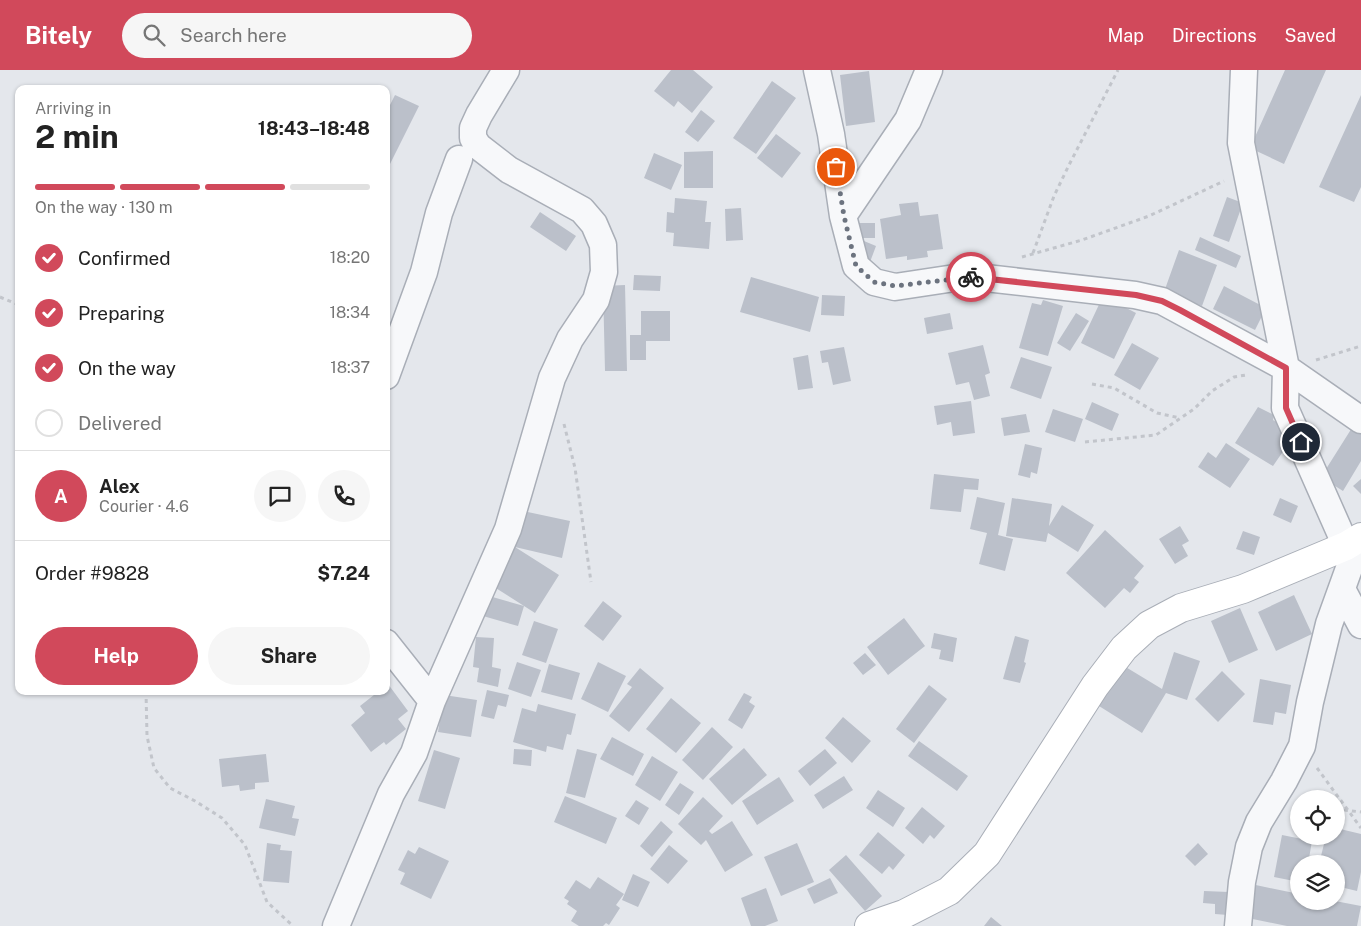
<!DOCTYPE html>
<html lang="en">
<head>
<meta charset="utf-8">
<style>
  body { margin:0; font-family:"Public Sans",sans-serif; background:#f6f6f6; color:#222; height:100vh; display:flex; flex-direction:column; font-size:19px; white-space:nowrap }
  * { box-sizing:border-box; margin:0 }
  p { font-size:16px; color:#767676 }
  .icon { flex:none; width:28px; height:28px; fill:none; stroke:currentColor; stroke-width:2; stroke-linecap:round; stroke-linejoin:round }
  .map { position:relative; flex:1; overflow:hidden }
  .panel { position:absolute; left:15px; top:15px; width:375px; height:610px; display:flex; flex-direction:column; background:#fff; border-radius:10px; box-shadow:0 1px 4px #0004 }
  .panel>* { flex:none }
  .buttons { position:absolute; left:1290px; top:720px; display:grid; gap:10px }
  .buttons a { display:grid; place-items:center; width:55px; height:55px; border-radius:50%; background:#fff; box-shadow:0 1px 4px #0004; font-size:25px }
  .pin { position:absolute; display:grid; place-items:center; width:42px; height:42px; color:#fff; margin:-21px; border:2px solid #fff; border-radius:50%; box-shadow:0 1px 5px #0007 }
  .courier { position:absolute; display:grid; place-items:center; width:50px; height:50px; margin:-25px; border:4px solid #d1495b; border-radius:50%; background:#fff; color:#222; box-shadow:0 1px 6px #0007 }
  .overview em { font-style:normal; font-weight:700 }
  .overview div { display:flex; flex-direction:column-reverse }
  .overview { display:flex; align-items:center; justify-content:space-between; height:85px; padding:0 20px }
  h1 { font-size:32px; font-weight:700; line-height:38px }
  .bar { display:grid; grid-template-columns:repeat(4,1fr); gap:8px 5px; align-content:center; height:60px; padding:0 20px }
  .bar i { height:6px; border-radius:4px; background:#e0e0e0 }
  .bar .current { background:#d1495b }
  .bar p { grid-column:span 4 }
  .line { display:flex; align-items:center; gap:12px; padding:0 20px; border-top:1px solid #e0e0e0 }
  .line div { flex:1 }
  .round { display:grid; place-items:center; flex:none; width:52px; height:52px; border-radius:26px; background:#f6f6f6 }
  ol { padding:0 20px; list-style:none }
  li { display:flex; align-items:center; gap:15px; height:55px }
  li p { margin-inline-start:auto }
  li .icon { padding:5px; border-radius:50%; background:#d1495b; color:#fff; stroke-width:4 }
  li:last-child { color:#767676 }
  li i { width:28px; height:28px; border:2px solid #e0e0e0; border-radius:50% }
  .action { display:flex; gap:10px; margin-top:auto; padding:10px 20px }
  .action a { flex:1; height:58px; border-radius:30px; background:#d1495b; color:#fff; font-size:20px; font-weight:700; line-height:58px; text-align:center }
  .action a+a { background:#f6f6f6; color:#222 }
  header { display:flex; align-items:center; gap:30px; box-sizing:border-box; height:70px; padding:0 25px; background:#d1495b; color:#fff }
  header strong { font-size:24px }
  nav { display:flex; gap:28px; margin-inline-start:auto; font-size:18px }
  .search { width:350px; height:45px; background:#f6f6f6; display:flex; align-items:center; gap:12px; box-sizing:border-box; padding:0 18px; border-radius:28px; color:#767676; font-size:19px }
  .map>svg:first-child { display:block }
</style>
</head>
<body>
<header>
<strong>Bitely</strong>
<div class="search"><svg class="icon" aria-label="search" viewBox="0 0 24 24"><circle cx="10" cy="10" r="6"/><path d="M15 15l6 6"/></svg>Search here</div>
<nav><a>Map</a><a>Directions</a><a>Saved</a></nav>
</header>
<div class="map">
<svg width="1361" height="856" viewBox="0 0 1361 856">
  <rect width="100%" height="100%" fill="#e4e7ec"/>
  <path fill="#bbc0ca" d="M671,0H693L713,17L692,43L678,31L674,37L654,21Z
    M1285,0H1326L1284,94L1250,78Z
    M869,1L875,52L846,56L840,5Z
    M772,11L796,28L756,84L733,68Z
    M395,25L419,36L386,102V43Z
    M1361,25V117L1354,132L1319,117Z
    M701,40L715,51L698,72L685,62Z
    M776,64L801,83L782,108L757,88Z
    M713,81V118H684V82Z
    M654,83L682,95L671,120L644,108Z
    M1227,127L1243,133L1229,172L1213,166Z
    M675,128L707,131L705,152H711L709,179L673,176L674,163L666,162L667,142L674,143Z
    M918,132L920,146L938,144L943,179L927,181L928,187L907,190V186L886,189L880,149L901,145L899,134Z
    M741,138L743,170L726,171L725,139Z
    M540,142L576,166L566,181L530,157Z
    M858,153H875V168H858Z
    M1200,167L1241,186L1236,198L1195,180Z
    M864,171L876,176L870,192L858,187Z
    M1179,180L1217,195L1202,236L1164,222Z
    M634,205L661,206L660,221L633,220Z
    M751,207L819,227L810,262L740,242Z
    M625,215L627,301H605L603,216Z
    M1224,216L1266,238L1255,260L1213,239Z
    M822,225L845,226L844,246L821,245Z
    M1103,226L1136,243L1114,289L1081,273Z
    M1043,230L1063,236L1048,286L1019,278L1032,233L1041,235Z
    M641,241H670V271H646V290H630V265H641Z
    M950,243L953,259L927,264L924,248Z
    M1076,243L1089,251L1070,281L1057,273Z
    M1132,273L1159,288L1140,320L1114,305Z
    M983,275L990,303L985,305L990,326L974,330L969,312L956,315L948,283Z
    M844,277L851,311L833,315L828,292L822,293L820,281Z
    M808,285L813,318L798,320L793,288Z
    M1021,287L1052,297L1041,329L1010,318Z
    M971,331L975,363L953,366L951,352L937,355L934,336Z
    M1092,332L1119,344L1112,361L1085,349Z
    M1258,337L1274,345L1273,350L1295,364L1273,396L1235,373Z
    M1053,339L1083,349L1075,372L1045,362Z
    M1026,344L1030,362L1004,366L1001,348Z
    M1355,353L1361,357V391L1343,421L1321,407Z
    M1226,373L1250,389L1230,418L1198,397L1208,382L1216,388Z
    M1025,374L1042,378L1037,404L1031,402L1030,408L1018,405Z
    M934,404L979,409L978,420L964,419L961,442L930,439Z
    M1361,409V424L1353,416Z
    M977,427L1005,433L998,465L1013,469L1005,501L979,494L987,463L970,459Z
    M1012,428L1052,434L1049,456L1062,435L1094,455L1078,482L1048,463L1046,472L1006,466Z
    M1280,428L1298,436L1291,453L1273,445Z
    M523,441L570,451L562,488L515,477L559,505L535,543L491,515L515,477Z
    M1180,456L1189,471L1182,475L1188,486L1175,494L1159,469Z
    M1105,460L1144,496L1134,508L1139,512L1130,523L1124,518L1105,538L1066,503Z
    M1243,461L1260,467L1254,485L1236,479Z
    M1294,525L1312,564L1276,581L1258,542Z
    M489,526L524,536L518,556L483,546Z
    M603,531L622,546L603,571L584,556Z
    M1240,538L1258,580L1229,593L1211,551Z
    M904,548L925,576L888,605L867,577Z
    M534,551L558,559L546,593L522,585Z
    M934,563L957,568L953,592L939,589L941,580L931,578Z
    M1015,566L1029,570L1024,592L1026,593L1020,613L1003,609Z
    M476,567L494,568L492,597L501,599L498,617L477,612L479,598L473,597Z
    M1174,582L1200,591L1187,630L1166,623L1142,663L1099,636L1124,596L1162,619Z
    M865,583L876,595L863,605L853,593Z
    M517,592L541,600L531,627L508,619Z
    M598,592L626,606L608,642L581,629Z
    M549,594L580,603L572,630L541,622Z
    M640,598L664,618L629,662L609,646L632,617L627,614Z
    M1222,601L1245,624L1218,652L1195,629Z
    M1260,609L1291,615L1286,644L1275,642L1273,655L1253,652Z
    M388,614L408,641L398,649L406,659L386,675L384,672L371,682L351,655L365,643L360,636L379,621H386V616Z
    M929,615L947,629L914,673L896,659Z
    M487,620L509,625L506,637L498,635L494,649L481,646Z
    M744,623L752,627L749,632L755,636L742,659L728,650Z
    M444,625L477,630L471,667L438,662Z
    M671,628L701,653L676,683L646,659Z
    M538,634L576,644L571,665L567,664L563,680L547,676L546,682L513,672L522,638L536,642Z
    M843,647L871,671L852,693L825,668Z
    M712,657L733,677L703,710L682,690Z
    M612,667L644,684L633,706L600,689Z
    M919,671L968,706L957,721L908,686Z
    M744,678L767,705L732,735L709,709Z
    M514,679L532,680L531,696L513,694Z
    M577,679L597,684L585,728L566,723Z
    M825,679L837,693L810,716L798,701Z
    M434,680L460,688L445,739L418,731Z
    M266,684L269,712L255,713V719L240,721L239,715L222,717L219,689Z
    M652,686L678,702L660,731L635,715Z
    M844,706L853,720L823,739L814,725Z
    M779,707L794,731L757,755L742,731Z
    M680,713L694,722L679,745L665,735Z
    M878,720L905,738L893,757L866,738Z
    M565,726L617,748L606,774L554,752Z
    M703,727L723,746L709,761L712,764L732,751L753,785L725,802L706,770L701,775L678,754Z
    M266,729L295,736L292,748L299,749L295,766L259,758Z
    M636,730L649,738L639,755L625,746Z
    M922,737L945,756L934,769L930,765L923,774L905,758Z
    M661,751L673,762L652,787L640,776Z
    M1336,758L1361,764V802L1357,821L1336,816V794H1319L1326,766H1336Z
    M878,762L905,785L893,800L889,796L882,804L859,785Z
    M1282,765L1312,771L1308,794H1299V812L1274,807Z
    M267,773L281,775L280,780L292,781L289,813L263,811Z
    M797,773L814,812L781,826L764,787Z
    M1198,773L1208,784L1195,796L1185,786Z
    M669,775L688,791L668,814L650,799Z
    M419,777L449,791L431,829L400,814L405,803L398,800L408,780L415,784Z
    M846,785L882,826L865,841L829,800Z
    M633,804L650,812L638,837L622,830Z
    M598,807L624,824L616,835L620,838L609,855L606,853L603,856H579L571,851L577,841L567,834L569,831L564,828L576,810L590,819Z
    M830,808L838,823L814,834L807,819Z
    M1251,814L1299,824V831H1335L1361,836L1357,856H1287L1243,847Z
    M766,818L778,851L765,856H751L741,828Z
    M1204,821L1229,822L1228,845L1215,844V834L1203,833Z
    M991,847L1002,856H984Z"/>
  <g fill="none" stroke-linecap="round" stroke-linejoin="round">
    <g stroke="#a9aeb7" stroke-width="29">
      <path id="street" d="M817,0L831,64L843,146L856,196L874,212L895,217L968,206L1135,225L1162,231L1286,298L1361,350
        M1244,0L1241,73L1286,298L1285,338L1346,476
        M843,146L908,50L929,0
        M386,306L424,202L439,143L459,89
        M1342,519L1361,555
        M386,573L432,631
        M336,856L391,724L414,683L432,631L508,459L552,308L570,269L596,230L604,202L603,175L594,154L582,140L509,100L478,76L473,68V58L479,45L506,0
        M1238,856L1242,812L1249,777L1259,752L1284,711L1302,676L1310,632L1329,554L1360,468"/>
    </g>
    <g stroke="#a9aeb7" stroke-width="30">
      <path id="secondary" d="M869,856L904,844L949,821L987,784L1095,616L1124,578L1149,555L1181,538L1243,519L1346,476L1361,467"/>
    </g>
    <path stroke="#c2c5cb" stroke-width="3" stroke-dasharray="4 4" stroke-linecap="butt" d="M1033,183L1054,126L1069,95L1118,0
      M1022,187L1082,170L1149,146L1224,111
      M0,227L19,235
      M1316,290L1361,276
      M1092,314L1114,318L1157,343L1180,348
      M564,354L575,398L591,512
      M1085,372L1156,365L1194,339L1212,321L1234,307L1246,305
      M146,621L147,666L154,698L170,718L195,731L222,748L245,775L267,832L293,856
      M1317,698L1361,758
      M1336,739L1361,742"/>
    <use href="#street" stroke="#f7f8fa" stroke-width="26"/>
    <use href="#secondary" stroke="#fff" stroke-width="28"/>
  </g>
  <g fill="none" stroke-linecap="round" stroke-linejoin="round">
    <path stroke="#6c737f" stroke-width="5" stroke-dasharray="0 9" d="M836,97L844,146L856,196L874,212L895,216L971,207"/>
    <path stroke="#d1495b" stroke-width="6" d="M971,207L1136,225L1162,231L1180,240L1286,298V338L1301,372"/>
  </g>
</svg>
<div class="buttons">
<a><svg class="icon" aria-label="locate" viewBox="0 0 24 24"><circle cx="12" cy="12" r="6"/><path d="M12 2v4M12 18v4M2 12h4M18 12h4"/></svg></a>
<a><svg class="icon" aria-label="layers" viewBox="0 0 24 24"><path d="M12 4l9 5-9 5-9-5zM3 14l9 5 9-5"/></svg></a>
</div>
<div class="pin" style="left:836px;top:97px;background:#ea580c"><svg class="icon" aria-label="bag" viewBox="0 0 24 24"><path d="M5 8h14l-1 12H6zM9 8a3 3 0 0 1 6 0"/></svg></div>
<div class="pin" style="left:1301px;top:372px;background:#1f2937"><svg class="icon" aria-label="home" viewBox="0 0 24 24"><path d="M3 11l9-7 9 7M6 9v11h12V9"/></svg></div>
<div class="courier" style="left:971px;top:207px"><svg class="icon" aria-label="bike" viewBox="0 0 24 24"><circle cx="6" cy="16" r="4"/><circle cx="18" cy="16" r="4"/><path d="M6 16l4-8h5l3 8M10 8l3 8H6M13 5h3"/></svg></div>
<section class="panel">
<div class="overview"><div><h1>2 min</h1><p>Arriving in</p></div><em>18:43–18:48</em></div>
<div class="bar"><i class="current"></i><i class="current"></i><i class="current"></i><i></i><p>On the way · 130 m</p></div>
<ol>
<li><svg class="icon" aria-label="check" viewBox="0 0 24 24"><path d="M5 12l5 5 9-10"/></svg>Confirmed<p>18:20</p></li>
<li><svg class="icon" aria-label="check" viewBox="0 0 24 24"><path d="M5 12l5 5 9-10"/></svg>Preparing<p>18:34</p></li>
<li><svg class="icon" aria-label="check" viewBox="0 0 24 24"><path d="M5 12l5 5 9-10"/></svg>On the way<p>18:37</p></li>
<li><i></i>Delivered</li>
</ol>
<div class="line" style="height:90px"><b class="round" style="background:#d1495b;color:#fff">A</b><div><b>Alex</b><p>Courier · 4.6</p></div><a class="round"><svg class="icon" aria-label="chat" viewBox="0 0 24 24"><path d="M4 5h16v11H9l-5 4z"/></svg></a><a class="round"><svg class="icon" aria-label="phone" viewBox="0 0 24 24"><path d="M5 4h4l2 5-3 2q2 4 5 5l2-3 5 2v4C11 20 4 13 5 4z"/></svg></a></div>
<div class="line" style="height:65px"><div>Order #9828</div><b>$7.24</b></div>
<div class="action"><a>Help</a><a>Share</a></div>
</section>
</div>
</body>
</html>
